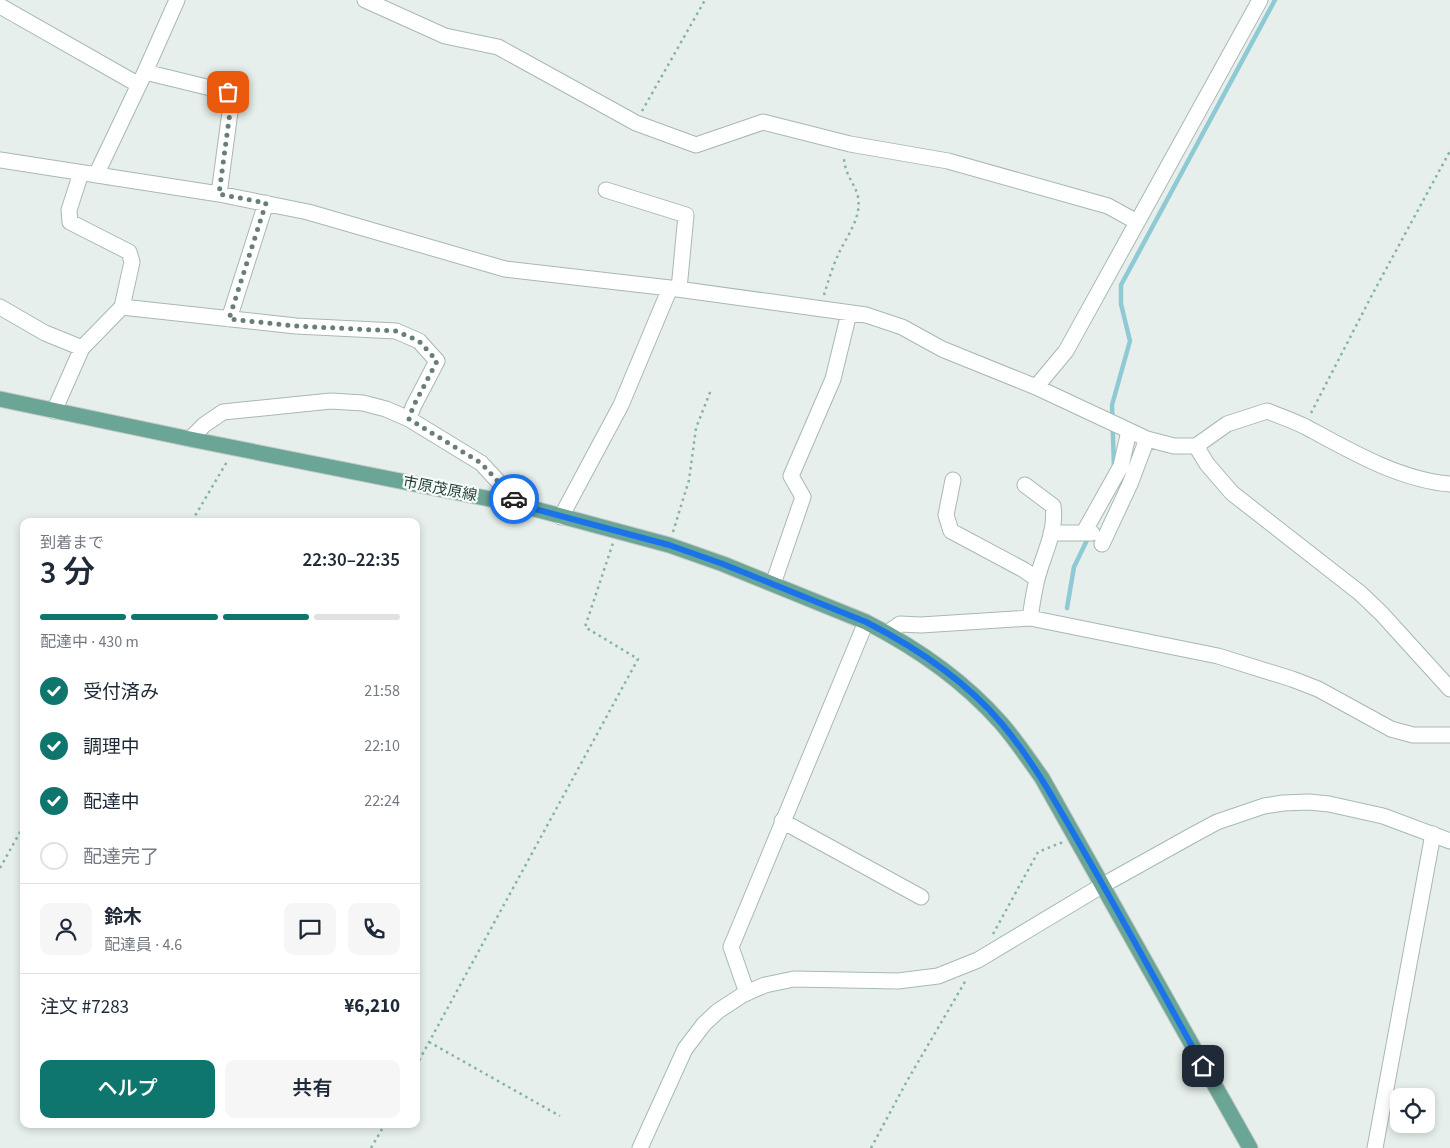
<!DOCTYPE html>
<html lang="ja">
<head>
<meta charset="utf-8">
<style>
  body { margin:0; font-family:"Source Sans 3","Noto Sans JP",sans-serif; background:#f6f6f7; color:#1f2937; height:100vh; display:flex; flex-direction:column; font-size:19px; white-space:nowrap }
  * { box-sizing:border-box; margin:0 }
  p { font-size:16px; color:#747a83 }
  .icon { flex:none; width:28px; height:28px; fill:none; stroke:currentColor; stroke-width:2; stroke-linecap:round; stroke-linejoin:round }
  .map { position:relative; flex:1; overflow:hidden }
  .panel { position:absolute; left:20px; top:518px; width:400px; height:610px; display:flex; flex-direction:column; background:#fff; border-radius:10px; box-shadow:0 2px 8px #0003 }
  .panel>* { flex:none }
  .fabs { position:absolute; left:1390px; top:1088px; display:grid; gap:10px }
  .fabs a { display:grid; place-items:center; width:45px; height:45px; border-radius:10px; background:#fff; box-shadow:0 2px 8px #0003; font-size:25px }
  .pin { position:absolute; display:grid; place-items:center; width:42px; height:42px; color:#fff; margin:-21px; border-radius:10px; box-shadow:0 2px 8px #0006 }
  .courier { position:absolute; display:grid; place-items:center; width:50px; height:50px; margin:-25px; border:4px solid #1a73e8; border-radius:50%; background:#fff; color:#222; box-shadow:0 1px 6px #0007 }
  .headline em { font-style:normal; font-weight:600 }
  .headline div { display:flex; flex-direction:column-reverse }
  .headline { display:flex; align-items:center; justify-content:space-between; height:85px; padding:0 20px }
  h1 { font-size:32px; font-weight:600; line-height:38px }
  .bar { display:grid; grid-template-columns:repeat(4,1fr); gap:8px 5px; align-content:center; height:60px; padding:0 20px }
  .bar i { height:6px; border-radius:4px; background:#e0e1e3 }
  .bar .selected { background:#0f766e }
  .bar p { grid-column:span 4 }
  .line { display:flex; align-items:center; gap:12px; padding:0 20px; border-top:1px solid #e0e1e3 }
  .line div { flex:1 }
  .round { display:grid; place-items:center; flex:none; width:52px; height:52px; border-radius:10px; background:#f6f6f7 }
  ol { padding:0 20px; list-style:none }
  li { display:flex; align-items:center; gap:15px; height:55px }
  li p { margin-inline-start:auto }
  li .icon { padding:5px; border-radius:50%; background:#0f766e; color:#fff; stroke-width:4 }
  li:last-child { color:#747a83 }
  li i { width:28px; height:28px; border:2px solid #e0e1e3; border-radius:50% }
  .action { display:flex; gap:10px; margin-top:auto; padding:10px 20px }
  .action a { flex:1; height:58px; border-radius:10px; background:#0f766e; color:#fff; font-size:20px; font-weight:600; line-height:58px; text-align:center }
  .action a+a { background:#f6f6f7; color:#1f2937 }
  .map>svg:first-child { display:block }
</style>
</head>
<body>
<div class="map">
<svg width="1450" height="1148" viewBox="0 0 1450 1148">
  <rect width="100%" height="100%" fill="#e6efeb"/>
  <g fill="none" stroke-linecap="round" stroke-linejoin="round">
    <path stroke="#8ec9d4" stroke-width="4.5" d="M1114,468L1112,405L1130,341L1121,304V285L1275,0
      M1067,608L1074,567L1089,536"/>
    <g stroke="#a8b8b2" stroke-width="17">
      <path id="street" d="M365,0L445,36L498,47L636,123L696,145L763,122L850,144L948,161L1108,206L1137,222
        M0,6L139,85
        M145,72L227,92L232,97L219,194
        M0,160L219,194L308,212L505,269L670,288L866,315L902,327L942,349L1036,387L1147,439L1174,446H1196L1227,424L1267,411C1280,416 1294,421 1306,427C1350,451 1400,480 1450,484
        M81,173L69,210L70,222L129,252L132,262L122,307
        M96,175L145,72L177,0
        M606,190L686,215L679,289
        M0,307L45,333L82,348
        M229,319L266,203
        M1036,387L1066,351L1260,0
        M54,411L82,348L122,307L296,326L396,331L419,341L437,361L413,407L409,419
        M190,439L204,425L223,412L331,401L363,403L386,409L409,419L481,463L520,505
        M1196,446L1207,464L1232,493L1360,593L1381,613L1450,689
        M953,480L946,515L951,531L1024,570L1037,579
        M1025,485L1053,506C1057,531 1043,555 1037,579C1034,591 1032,605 1030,618
        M561,517L621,405L670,288
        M1084,532L1121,466L1129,431
        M1051,533H1092
        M1102,544L1130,484L1147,439
        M773,584L803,497L791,476L833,379L849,313
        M887,633L900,624L921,625L1030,618L1218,656L1292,679L1318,689L1391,729L1413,735H1450
        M782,821L921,897
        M747,993L731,947L866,622
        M1375,1148L1433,834"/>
    </g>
    <g stroke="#a4bbb3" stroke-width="17">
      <path id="secondary" d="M640,1148L685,1049L704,1024L718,1011L744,994L765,985L794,979L898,981L938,976L978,960L1103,885L1191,836L1217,822L1264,806L1283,803L1309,802L1329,804L1383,816L1450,841"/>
    </g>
    <g stroke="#c2cac8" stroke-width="17">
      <path id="primary" d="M0,399L190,439L520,505L669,545L723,564L866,622C915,647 964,681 1001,723C1016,740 1029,760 1042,778L1250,1148"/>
    </g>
    <path stroke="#86b3a5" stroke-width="2.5" stroke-dasharray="2.5 4" stroke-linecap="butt" d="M642,111L705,0
      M824,295C828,282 832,268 838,255C846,237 862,218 858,197C855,183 845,176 844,158
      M1311,413L1372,295L1450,151
      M192,521L228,460
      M673,532L689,480L696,428L711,390
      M0,868L24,825
      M993,934L1038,852L1063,842
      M429,1042L560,1116
      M416,1066L638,659L585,627L613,543
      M371,1148L385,1124
      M871,1148L907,1081L966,980"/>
    <use href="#street" stroke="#fff" stroke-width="15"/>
    <use href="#secondary" stroke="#fff" stroke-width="15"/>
    <use href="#primary" stroke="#6aa596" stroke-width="15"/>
  </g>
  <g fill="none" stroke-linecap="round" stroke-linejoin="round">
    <path stroke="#687f78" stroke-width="5" stroke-dasharray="0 9" d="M228,92L232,97L219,194L266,203L229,319L296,326L396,331L419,341L437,361L413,407L409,419L481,463L514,499"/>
    <path stroke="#1a73e8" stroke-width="6" d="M514,499L520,505L669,545L723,564L866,622C915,647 966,681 1002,724C1038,767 1063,816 1091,864C1129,931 1166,999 1203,1066"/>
  </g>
  <g text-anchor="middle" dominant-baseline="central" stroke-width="4.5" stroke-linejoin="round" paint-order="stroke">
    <g font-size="15" fill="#24423a" stroke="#f7fbf9">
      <text transform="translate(440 489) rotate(11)">市原茂原線</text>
    </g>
  </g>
</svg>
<div class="fabs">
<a><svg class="icon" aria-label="locate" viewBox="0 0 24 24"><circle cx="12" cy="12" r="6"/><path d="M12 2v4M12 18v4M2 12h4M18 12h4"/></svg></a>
</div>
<div class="pin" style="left:228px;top:92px;background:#ea580c"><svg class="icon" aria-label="bag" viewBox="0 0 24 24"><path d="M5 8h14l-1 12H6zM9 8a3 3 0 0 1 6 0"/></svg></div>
<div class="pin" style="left:1203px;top:1066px;background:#1f2937"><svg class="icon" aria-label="home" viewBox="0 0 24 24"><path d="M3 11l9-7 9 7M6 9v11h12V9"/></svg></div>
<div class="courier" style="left:514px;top:499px"><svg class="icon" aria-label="car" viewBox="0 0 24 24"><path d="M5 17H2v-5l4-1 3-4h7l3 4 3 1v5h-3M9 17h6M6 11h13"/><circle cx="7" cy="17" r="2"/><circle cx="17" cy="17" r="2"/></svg></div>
<section class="panel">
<div class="headline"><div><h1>3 分</h1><p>到着まで</p></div><em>22:30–22:35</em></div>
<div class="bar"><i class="selected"></i><i class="selected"></i><i class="selected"></i><i></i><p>配達中 · 430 m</p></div>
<ol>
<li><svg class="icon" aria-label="check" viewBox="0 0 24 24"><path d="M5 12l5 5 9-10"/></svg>受付済み<p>21:58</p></li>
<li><svg class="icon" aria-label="check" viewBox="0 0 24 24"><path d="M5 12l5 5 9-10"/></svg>調理中<p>22:10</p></li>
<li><svg class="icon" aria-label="check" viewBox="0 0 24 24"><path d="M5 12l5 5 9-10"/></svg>配達中<p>22:24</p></li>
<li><i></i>配達完了</li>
</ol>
<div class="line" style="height:90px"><a class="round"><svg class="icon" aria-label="person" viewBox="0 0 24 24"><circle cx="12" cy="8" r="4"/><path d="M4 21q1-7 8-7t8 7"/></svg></a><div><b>鈴木</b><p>配達員 · 4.6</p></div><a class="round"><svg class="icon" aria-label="chat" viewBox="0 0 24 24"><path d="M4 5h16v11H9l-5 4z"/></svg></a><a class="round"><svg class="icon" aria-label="phone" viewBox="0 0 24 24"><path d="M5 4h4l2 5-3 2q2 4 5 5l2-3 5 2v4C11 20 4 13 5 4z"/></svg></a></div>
<div class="line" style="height:65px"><div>注文 #7283</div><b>¥6,210</b></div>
<div class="action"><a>ヘルプ</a><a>共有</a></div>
</section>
</div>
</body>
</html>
